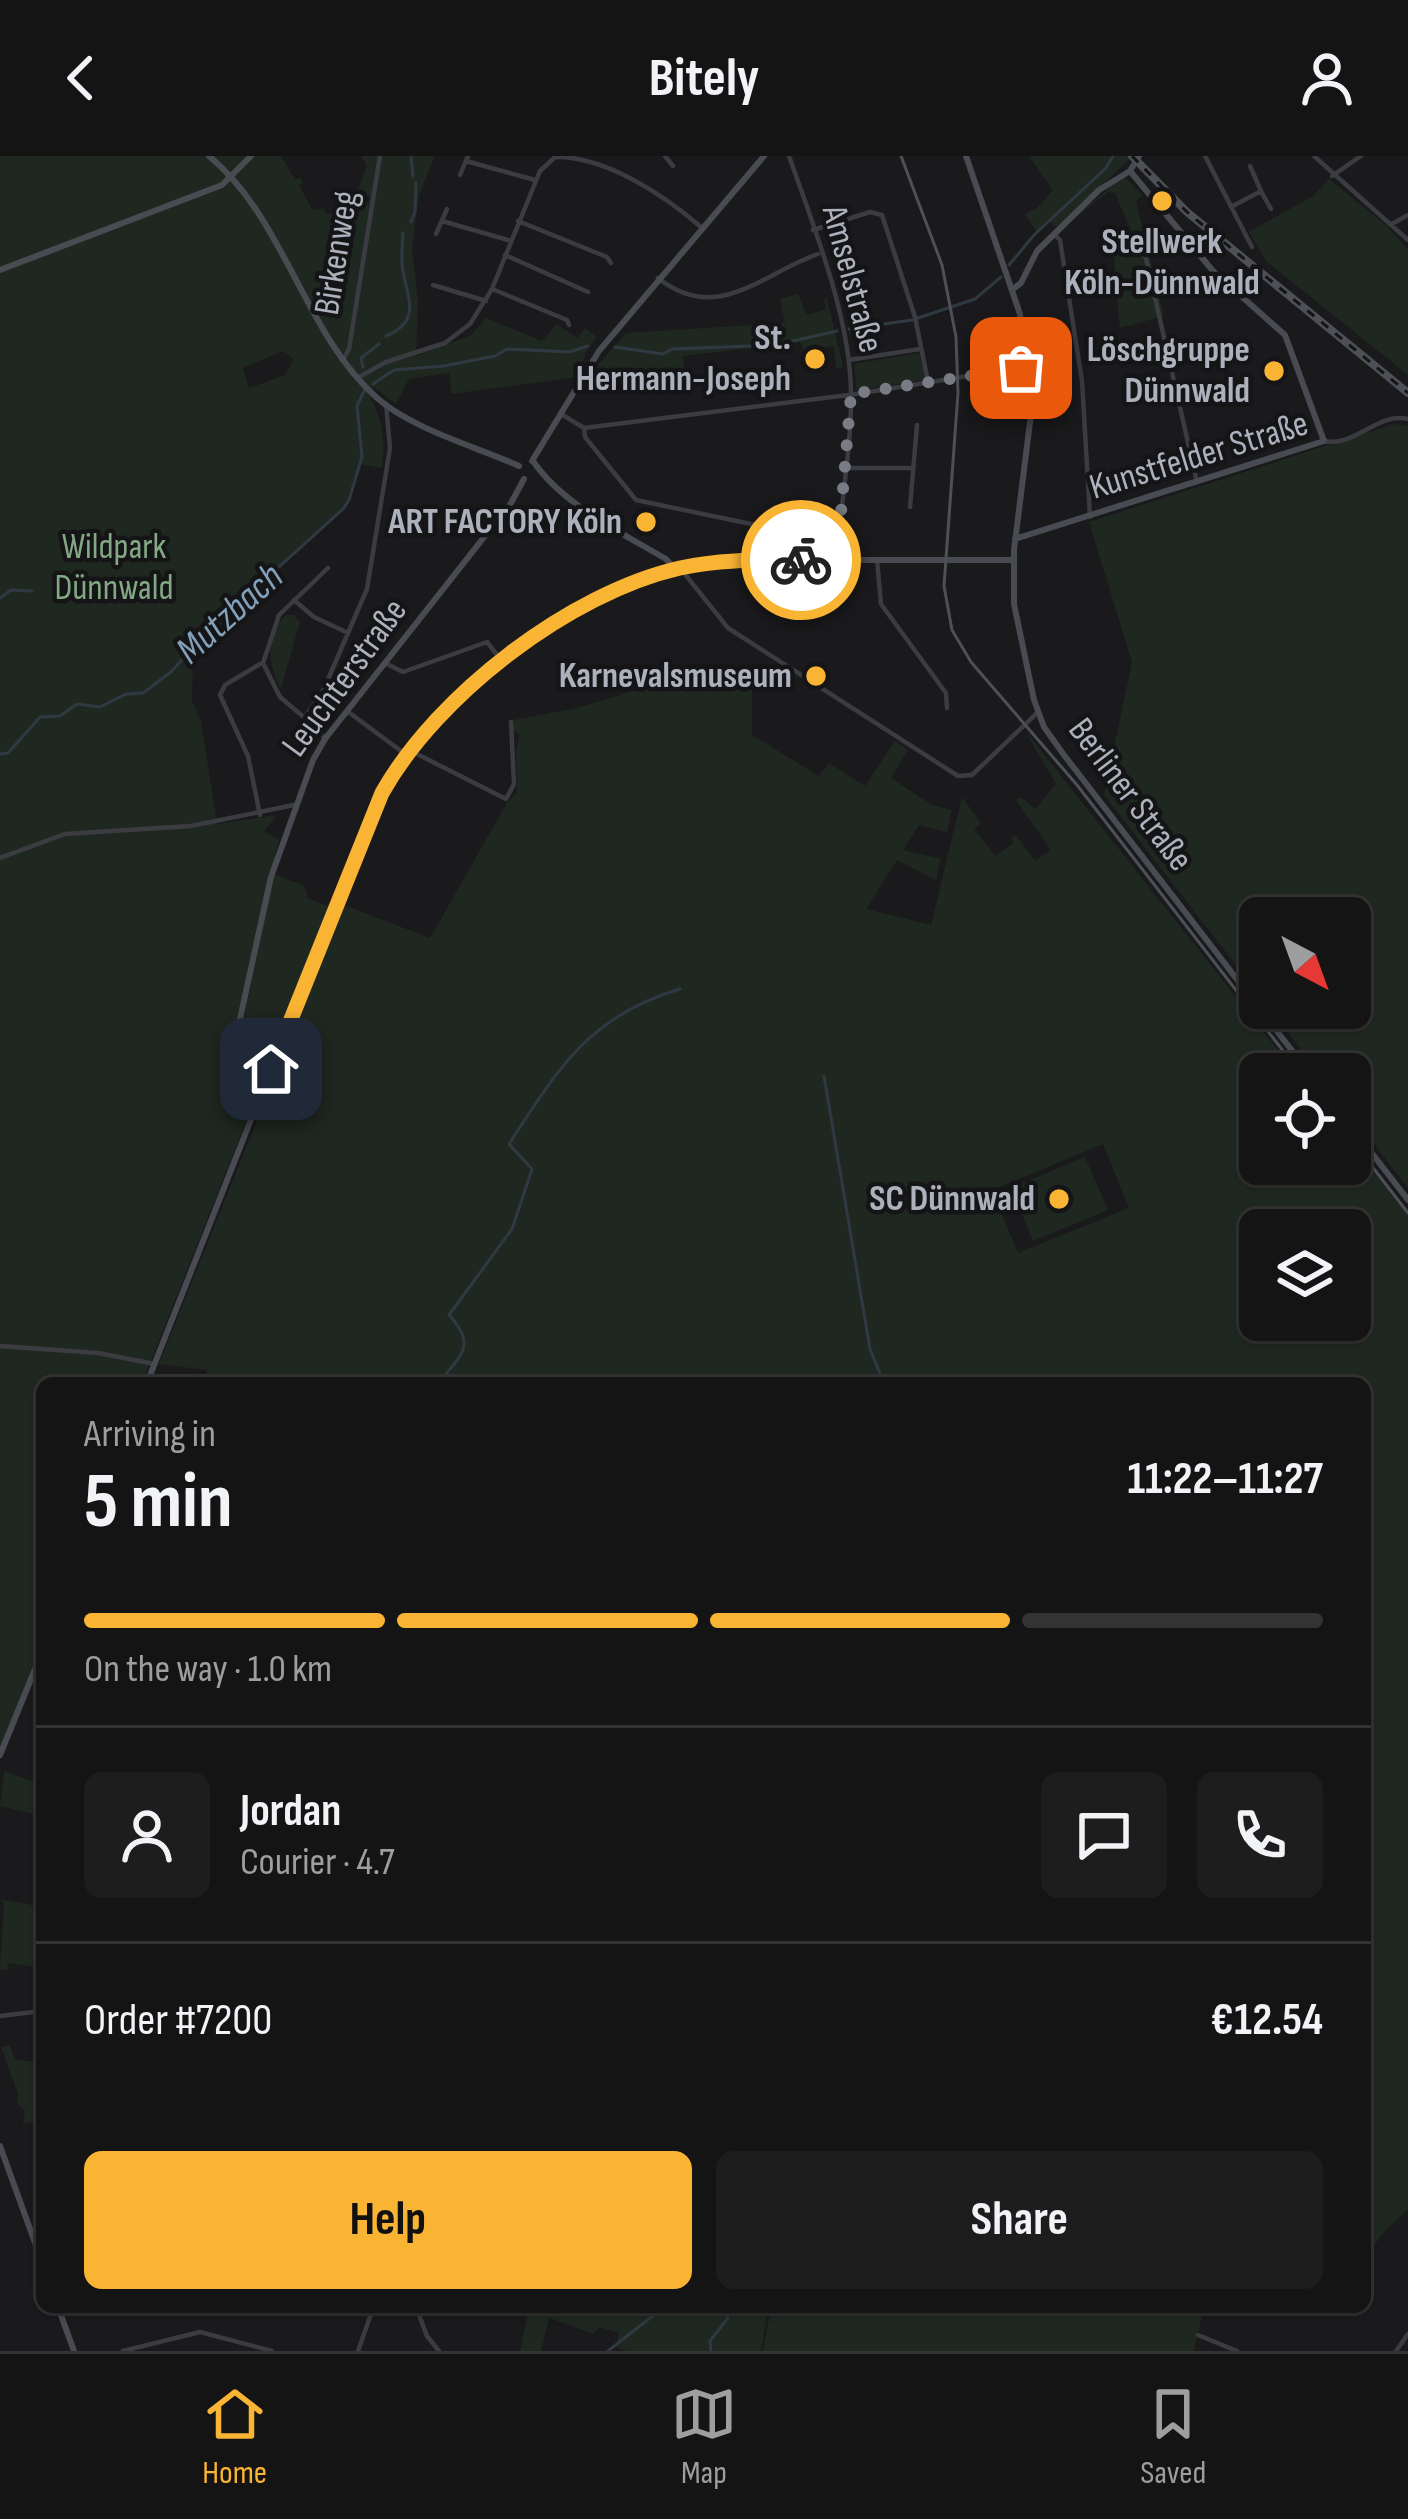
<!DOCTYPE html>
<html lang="en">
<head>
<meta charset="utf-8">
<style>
  body { margin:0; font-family:"Sofia Sans Condensed",sans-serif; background:#1d1d1e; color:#f1f3f6; height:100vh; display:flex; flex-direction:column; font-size:45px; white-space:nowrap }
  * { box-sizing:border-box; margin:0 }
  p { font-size:39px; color:#9d9ea0 }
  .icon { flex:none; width:66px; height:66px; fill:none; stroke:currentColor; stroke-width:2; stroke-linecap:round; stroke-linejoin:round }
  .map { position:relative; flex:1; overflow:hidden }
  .details { position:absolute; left:36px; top:1221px; width:1335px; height:936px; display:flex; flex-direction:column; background:#141415; border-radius:18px; box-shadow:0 3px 9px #0004,0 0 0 3px #333334 }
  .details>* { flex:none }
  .needle { width:78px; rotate:139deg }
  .controls { position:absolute; left:1239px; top:741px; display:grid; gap:24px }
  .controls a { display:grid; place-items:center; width:132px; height:132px; border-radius:18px; background:#141415; box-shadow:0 3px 9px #0004,0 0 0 3px #333334; font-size:60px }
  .pin { position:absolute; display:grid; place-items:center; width:102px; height:102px; color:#fff; margin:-51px; border-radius:24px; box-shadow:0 6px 18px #0006 }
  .courier { position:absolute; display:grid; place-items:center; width:120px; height:120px; margin:-60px; border:9px solid #fab434; border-radius:50%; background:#fff; color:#222; box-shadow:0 3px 15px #0007 }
  .summary em { font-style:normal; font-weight:700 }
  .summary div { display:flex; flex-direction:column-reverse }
  .summary { display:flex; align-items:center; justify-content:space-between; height:204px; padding:0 48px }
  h1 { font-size:78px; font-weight:700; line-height:90px }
  .bar { display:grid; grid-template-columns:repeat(4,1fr); gap:18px 12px; align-content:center; height:144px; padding:0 48px }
  .bar i { height:15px; border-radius:9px; background:#333334 }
  .bar .active { background:#fab434 }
  .bar p { grid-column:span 4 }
  .line { display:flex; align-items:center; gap:30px; padding:0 48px; border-top:3px solid #333334 }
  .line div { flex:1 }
  .round { display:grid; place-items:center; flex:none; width:126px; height:126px; border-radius:18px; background:#1d1d1e }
  .button { display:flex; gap:24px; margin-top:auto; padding:24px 48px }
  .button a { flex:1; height:138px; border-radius:18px; background:#fab434; color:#111; font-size:48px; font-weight:700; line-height:138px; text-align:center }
  .button a+a { background:#1d1d1e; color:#f1f3f6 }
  header { display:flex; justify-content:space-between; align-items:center; height:156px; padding:0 48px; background:#141415; font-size:54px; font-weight:700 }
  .tabs { display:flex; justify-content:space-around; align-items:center; height:168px; border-top:3px solid #333334; background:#141415; font-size:33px; color:#9d9ea0 }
  .tabs a { display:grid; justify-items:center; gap:6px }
  .tabs .active { color:#fab434 }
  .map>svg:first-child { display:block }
</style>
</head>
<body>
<header><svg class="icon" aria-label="back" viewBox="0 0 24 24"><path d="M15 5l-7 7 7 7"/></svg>Bitely<svg class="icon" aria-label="person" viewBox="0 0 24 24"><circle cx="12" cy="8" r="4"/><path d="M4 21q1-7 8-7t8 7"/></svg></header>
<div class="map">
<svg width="1408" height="2195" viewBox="0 0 1408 2195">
  <rect width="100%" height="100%" fill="#1a1a1c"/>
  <path fill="#1f2820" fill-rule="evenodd" d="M0,0H281L295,24L300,22L303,27L299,30L313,54L324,52L326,58L346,55V49L356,40L369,46L370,41L358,34L367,9L361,0H435L419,39L412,93L418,145L416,200L471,179L486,162L542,185L557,168L577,182L585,172L597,181L587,194L577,221L451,238L450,217L409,223L396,248L374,231L367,236C382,259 386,284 382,312L361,308L350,344L340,358L236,452L193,498L192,545L201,565L217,668L277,659L264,675L279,684L234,878L271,903L142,1227H42V1487L0,1595ZM283,195L294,203L285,219L249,232L243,212Z
    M1029,0H1129L1131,2L1057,71L1048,65L1037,76L1025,58L1037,52L1053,34Z
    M1121,22L1127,23L1142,39L1136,45L1164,160L1120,172L1113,94L1132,89L1135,84L1115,37L1108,36L1062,72Z
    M1329,23L1387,70L1408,94V219L1266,105L1249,76L1313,40Z
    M798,138L806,159L826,153L824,143L827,142L843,211L836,212L834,190L803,194L801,186L683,200L684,216L610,226L596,211L626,177L785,167L780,143Z
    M919,197L925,221L922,224L860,234L856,231L854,208Z
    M1394,268L1408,270V1032L1350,957V918H1320L1269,852H1350V762H1260V840L1104,639L1132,506L1089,366Z
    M286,459H297L295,463L300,465L281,533C268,510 264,478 286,459Z
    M752,524V579L819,620L829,607L865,630L895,585L908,594L891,622L932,649L952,654L947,676L919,669L903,694L941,703L936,724L897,704L866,753L931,769L962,641L981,667L974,673L995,700L1014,687L1011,682L1016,679L1035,705L1051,694L1016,644L1021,641L1035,653L1056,628L1024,573L1297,918H1260V1008H1350V986L1408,1060V2053L1383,2077L1365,2102V1227H205L207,1214L159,1208L344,749L430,782L507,647L517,637L516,595L520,578L513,575V564L573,553L637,534ZM1103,988L1129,1052L1018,1097L992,1034ZM1260,1074H1350V1164H1260Z
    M274,718L304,730L308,742L330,751L273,897L249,881L243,867Z
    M1085,1001L1108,1054L1033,1085L1011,1032Z
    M4,1615L42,1629V1660L0,1650Z
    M0,1743L42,1751V1812L8,1807L7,1814H0L4,1746Z
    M10,1889L15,1904L42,1906V1965L23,1968L25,1955L17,1947L18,1938L1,1891Z
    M513,2151H768L761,2195H627L616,2191L619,2177L599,2171L594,2178L549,2162L541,2195H520L528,2157Z
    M771,2151H1204L1194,2195H763Z"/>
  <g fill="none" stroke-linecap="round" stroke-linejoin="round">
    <path stroke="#2f3941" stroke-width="3" d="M411,0L413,20
      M411,66L415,56L416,27
      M1009,109L1035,78L1106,12L1113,0
      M918,162L975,143L1001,121
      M849,173L912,164
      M386,180C420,166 409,145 403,116C401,104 402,90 403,77
      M615,191L663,198L672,193L775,189L837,175
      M363,211L361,202L379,188
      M373,228L394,214L444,210L495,200L507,193L569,196L588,190
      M0,442L11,434L32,435
      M0,598L8,597L40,561L60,560L77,548L100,551L126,538L143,537L171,516L208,475L343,353L349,344L362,301L357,250L364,235
      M824,920L870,1193L884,1227
      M439,1227C460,1199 478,1190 449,1159L512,1073L532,1013L509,988C557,914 590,859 680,833
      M608,2195L664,2151
      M711,2195L710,2185L728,2162L726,2151"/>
    <path stroke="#3b3c42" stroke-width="4.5" d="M665,0L673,10
      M789,0C814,72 850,160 851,236C852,291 840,349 837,404
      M1205,0L1252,91
      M1314,0L1408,84
      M466,5L535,24
      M460,19L468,0
      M1332,20L1361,0
      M1261,35L1271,53
      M1231,51L1261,35L1250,10
      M442,65L511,85
      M518,65L607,101L611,107
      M1392,68L1408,59
      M813,74L870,56L882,59L915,161L928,226
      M436,78L447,53
      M1054,78L1060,84L1082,225L1090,361
      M1145,98L1197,326
      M505,99L588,136
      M658,122C717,169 761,118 818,98
      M433,129L486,145
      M492,133L567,164L569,169
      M344,202L349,193L380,0
      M849,204L920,193
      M359,221L386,206L445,187L470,168L492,133L540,15L555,1C606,0 665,40 701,71
      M561,258L584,272L585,281L636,344L751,368L839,378
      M584,272L856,238L1024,211
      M1324,285C1354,292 1379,255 1408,263
      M845,312H911
      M910,351L917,269
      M877,404L881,448L946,537L947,552
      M680,412L728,472L958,620L972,619L1037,557
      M294,444L314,461L348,477
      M387,508L403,516L487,486L501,504
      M347,555L405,598
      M306,563L280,541L263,507L279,459L328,412
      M325,583L306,559L323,535L367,433L390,292L386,248
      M411,595L506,643L514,628L511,566
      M260,659L248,600L220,539L225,529L260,508
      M0,702L65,678L191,670L294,649
      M0,1190L98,1197L155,1208
      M0,1860L42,1855
      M35,1993L42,1992
      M416,2151L427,2180L439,2195
      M1198,2179L1237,2195
      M123,2195L200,2176L272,2195
      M358,2195L371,2158L380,2151
      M1396,2195L1408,2178"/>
    <path stroke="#494b52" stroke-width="6" d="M209,0C286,64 303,176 377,242C412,273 477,291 519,310
      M966,0L1020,158L1031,258L1014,394V448L1034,544L1044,571L1064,599L1310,918
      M0,114L222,29L251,0
      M1013,133L1021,127L1037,95L1099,34L1130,15L1139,0
      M532,305L599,195L764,0
      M533,305C562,348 620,376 666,403L675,413
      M1015,383L1324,285L1285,179L1213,115L1130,15
      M275,903L246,882L240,863L271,721L313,604L325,583L511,347L524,323
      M1350,969L1408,1044
      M147,1227L372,657C424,546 573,430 695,409C733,402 774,404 813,404C880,404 947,404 1014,404
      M0,1599L42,1496
      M0,1990L42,2106
      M58,2151L74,2195"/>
    <path stroke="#4e5057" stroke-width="3" d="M901,0L942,109L956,181L958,237L944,430L952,474L971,506L1077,629L1301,918
      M1350,982L1408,1057"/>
    <g stroke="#4e5057" stroke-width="8">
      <path id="rail" d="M1132,0L1187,56L1408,237"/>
    </g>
    <use href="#rail" stroke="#151517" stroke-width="3" stroke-dasharray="9" stroke-linecap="butt"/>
  </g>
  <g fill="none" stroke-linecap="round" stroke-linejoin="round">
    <path stroke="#797c84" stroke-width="12" stroke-dasharray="0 21.6" d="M801,404H837L851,238L1021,212"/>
    <path stroke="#fab434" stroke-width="15" d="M271,913L382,637C437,539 570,437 680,412C720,403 761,404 801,404"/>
  </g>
  <g fill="#fab434" stroke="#151517" stroke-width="4.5">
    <circle cx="1162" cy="45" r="12"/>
    <circle cx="815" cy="203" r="12"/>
    <circle cx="1274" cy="215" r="12"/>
    <circle cx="646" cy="366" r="12"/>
    <circle cx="816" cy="520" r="12"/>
    <circle cx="1059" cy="1043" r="12"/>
  </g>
  <g text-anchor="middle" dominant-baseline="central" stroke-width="9" stroke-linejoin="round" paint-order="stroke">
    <g font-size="36" font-weight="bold" fill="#acb1bc" stroke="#151517" text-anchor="end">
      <text x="1162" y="86" text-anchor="middle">Stellwerk<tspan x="1162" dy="41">Köln-Dünnwald</tspan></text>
      <text x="791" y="182">St.<tspan x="791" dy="41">Hermann-Joseph</tspan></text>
      <text x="1250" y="194">Löschgruppe<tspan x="1250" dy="41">Dünnwald</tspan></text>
      <text x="622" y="366">ART FACTORY Köln</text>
      <text x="792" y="520">Karnevalsmuseum</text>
      <text x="1035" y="1043">SC Dünnwald</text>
    </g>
    <g font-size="36" fill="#acb1bc" stroke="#151517">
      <text transform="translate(337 97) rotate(-81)">Birkenweg</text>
      <text transform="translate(852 123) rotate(75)">Amselstraße</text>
      <text transform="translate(1199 300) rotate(-17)">Kunstfelder Straße</text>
      <text transform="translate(345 522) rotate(-54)">Leuchterstraße</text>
      <text transform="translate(1130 639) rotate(53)">Berliner Straße</text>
    </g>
    <g font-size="36" fill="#82a884" stroke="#151517">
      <text x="114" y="391">Wildpark<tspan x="114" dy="41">Dünnwald</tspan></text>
    </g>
    <g font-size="39" font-style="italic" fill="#82a0b8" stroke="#151517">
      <text transform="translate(230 458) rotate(-42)">Mutzbach</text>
    </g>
  </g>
</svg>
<div class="controls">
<a><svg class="needle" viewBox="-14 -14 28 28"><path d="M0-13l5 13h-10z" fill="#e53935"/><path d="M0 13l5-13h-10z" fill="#9d9ea0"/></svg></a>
<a><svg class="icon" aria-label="locate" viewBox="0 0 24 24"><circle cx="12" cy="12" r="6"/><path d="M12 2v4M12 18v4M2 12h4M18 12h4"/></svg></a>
<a><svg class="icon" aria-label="layers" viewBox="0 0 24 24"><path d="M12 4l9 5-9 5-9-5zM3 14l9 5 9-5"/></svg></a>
</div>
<div class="pin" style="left:1021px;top:212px;background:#ea580c"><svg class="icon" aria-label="bag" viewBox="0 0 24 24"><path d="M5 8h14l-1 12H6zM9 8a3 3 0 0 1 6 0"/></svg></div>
<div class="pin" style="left:271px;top:913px;background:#1f2937"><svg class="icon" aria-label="home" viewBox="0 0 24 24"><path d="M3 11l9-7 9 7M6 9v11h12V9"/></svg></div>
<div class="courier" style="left:801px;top:404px"><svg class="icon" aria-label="bike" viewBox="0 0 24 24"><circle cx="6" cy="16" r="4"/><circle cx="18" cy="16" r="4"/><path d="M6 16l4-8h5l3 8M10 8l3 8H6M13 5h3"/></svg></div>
<section class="details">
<div class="summary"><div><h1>5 min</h1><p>Arriving in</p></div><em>11:22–11:27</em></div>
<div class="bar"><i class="active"></i><i class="active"></i><i class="active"></i><i></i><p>On the way · 1.0 km</p></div>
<div class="line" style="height:216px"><a class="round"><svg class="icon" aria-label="person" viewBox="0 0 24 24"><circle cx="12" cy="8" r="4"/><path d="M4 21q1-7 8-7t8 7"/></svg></a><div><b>Jordan</b><p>Courier · 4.7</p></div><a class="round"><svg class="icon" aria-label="chat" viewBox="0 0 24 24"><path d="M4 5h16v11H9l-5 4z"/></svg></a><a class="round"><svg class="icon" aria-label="phone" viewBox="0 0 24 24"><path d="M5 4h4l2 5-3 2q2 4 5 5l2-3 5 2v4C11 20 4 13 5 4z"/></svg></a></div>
<div class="line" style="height:156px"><div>Order #7200</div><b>€12.54</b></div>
<div class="button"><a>Help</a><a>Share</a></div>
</section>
</div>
<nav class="tabs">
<a class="active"><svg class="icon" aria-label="home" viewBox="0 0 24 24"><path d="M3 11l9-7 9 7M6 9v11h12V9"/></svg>Home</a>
<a><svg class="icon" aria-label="map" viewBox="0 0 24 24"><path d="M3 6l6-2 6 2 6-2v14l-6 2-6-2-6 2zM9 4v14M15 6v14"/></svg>Map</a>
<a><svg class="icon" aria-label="saved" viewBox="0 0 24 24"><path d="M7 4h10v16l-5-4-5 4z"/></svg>Saved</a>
</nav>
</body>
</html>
